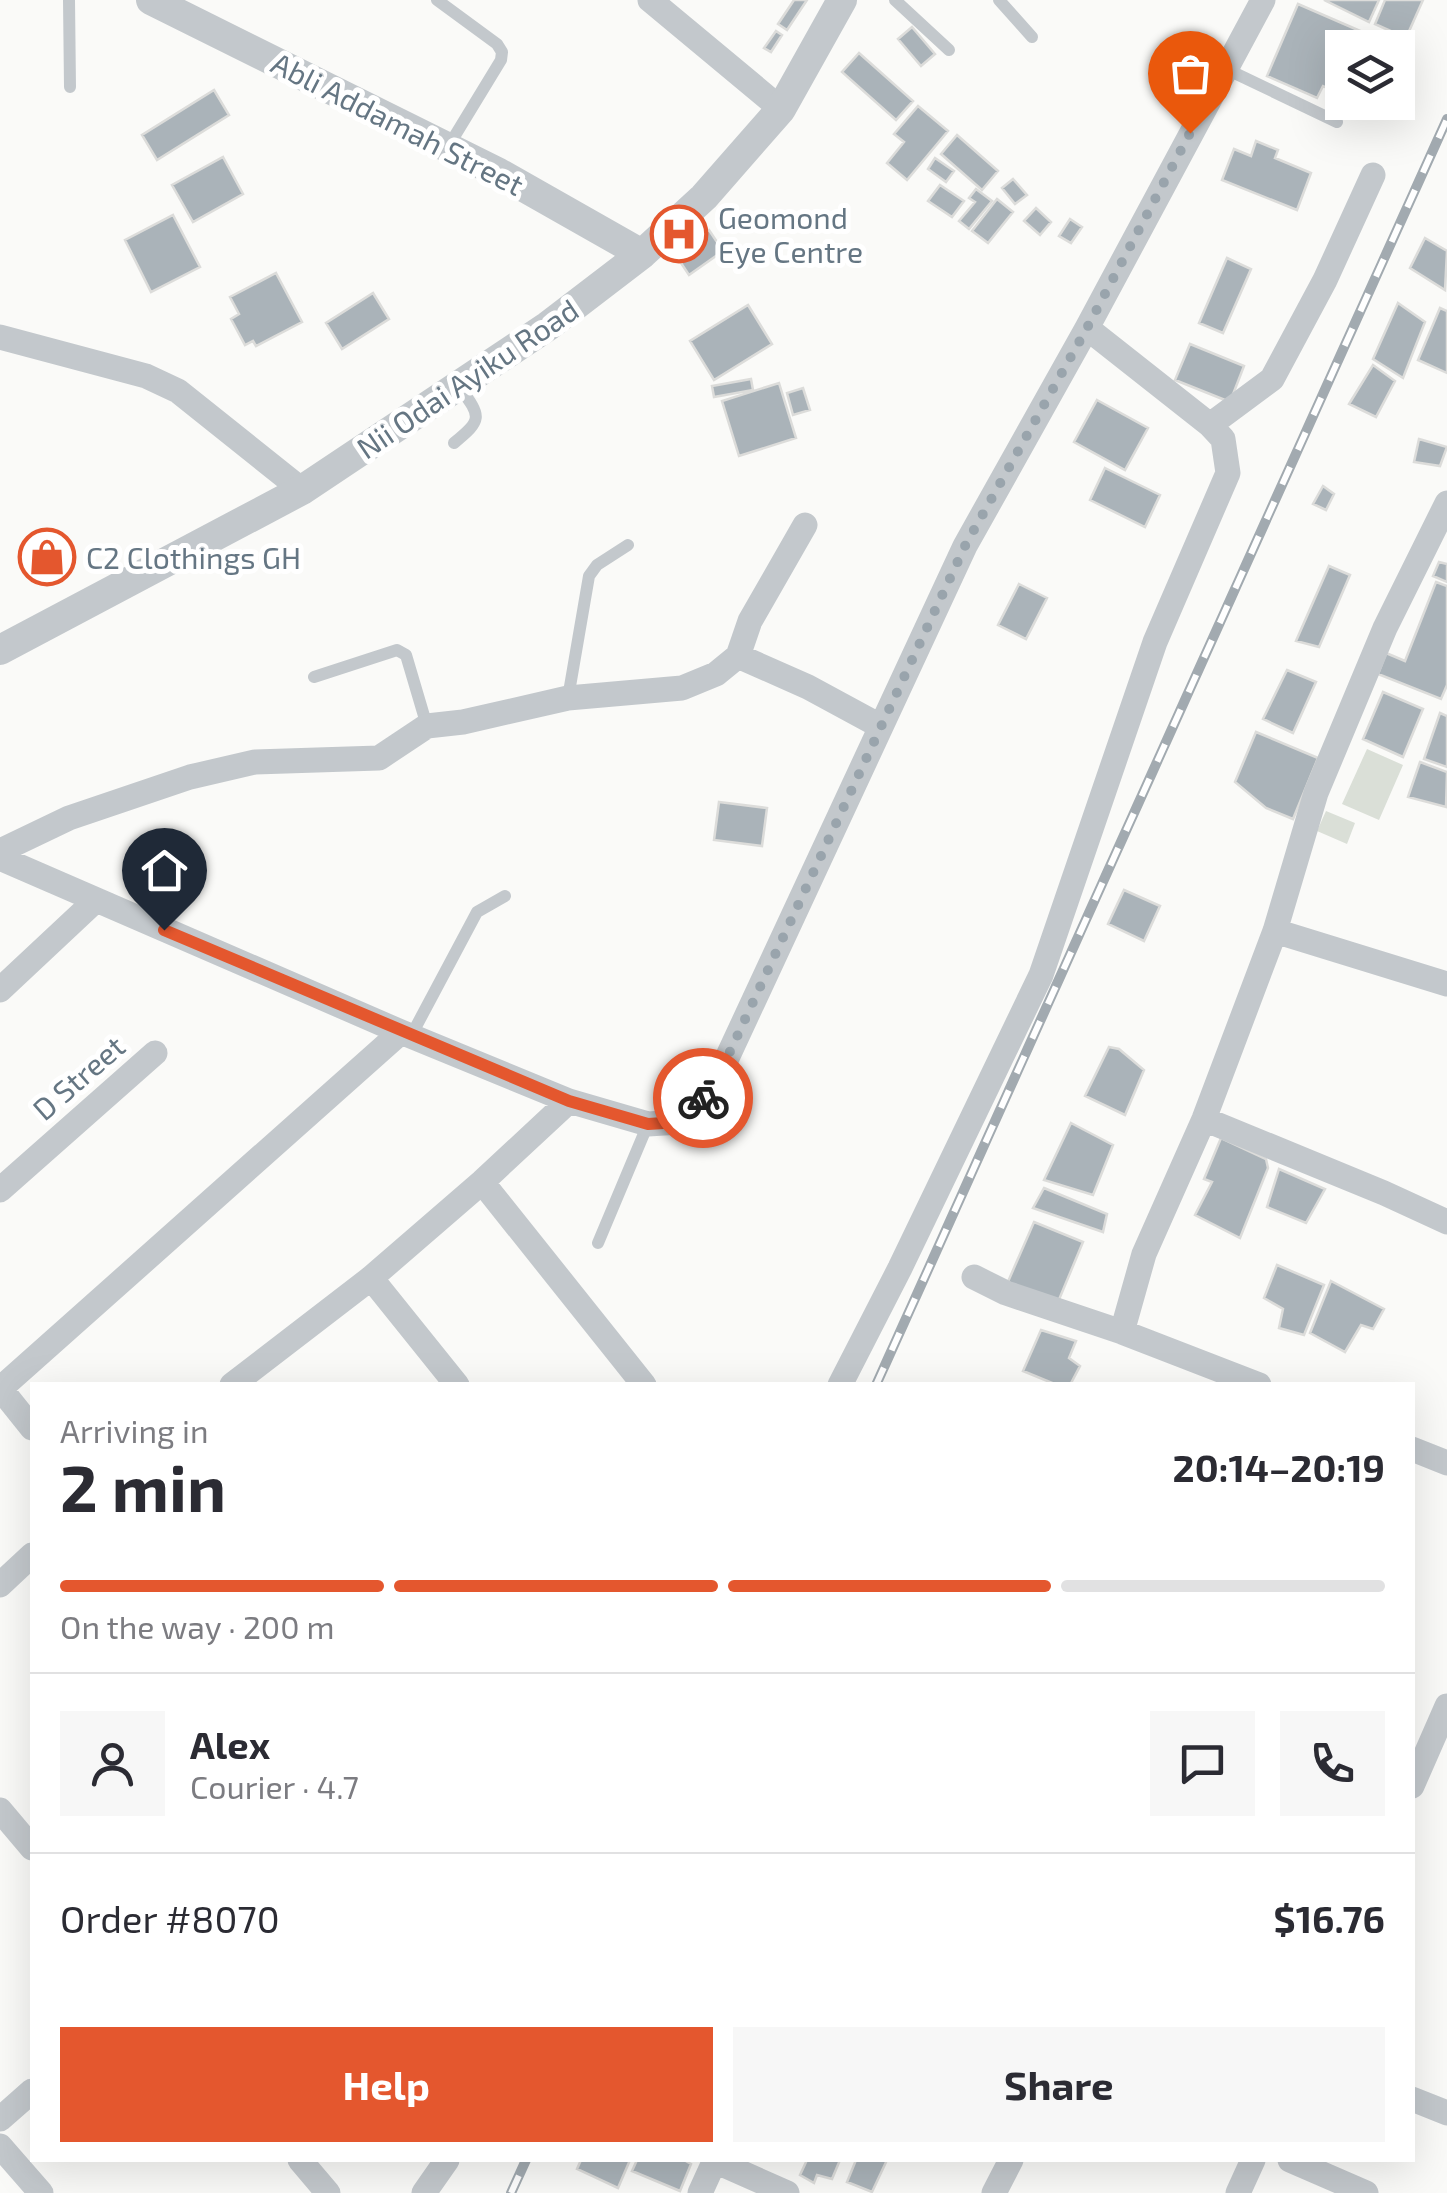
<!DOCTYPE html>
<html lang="en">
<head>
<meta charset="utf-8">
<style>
  body { margin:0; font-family:"Exo 2",sans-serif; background:#f7f7f7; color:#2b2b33; height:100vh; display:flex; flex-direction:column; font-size:38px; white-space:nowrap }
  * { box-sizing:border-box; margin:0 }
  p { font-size:32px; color:#7c7c81 }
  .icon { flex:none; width:55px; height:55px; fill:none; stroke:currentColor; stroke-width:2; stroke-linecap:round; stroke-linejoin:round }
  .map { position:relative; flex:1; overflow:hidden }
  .details { position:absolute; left:30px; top:1382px; width:1385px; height:780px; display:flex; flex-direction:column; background:#fff; border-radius:0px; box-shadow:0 10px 40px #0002 }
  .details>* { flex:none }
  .buttons { position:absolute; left:1325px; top:30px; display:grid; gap:20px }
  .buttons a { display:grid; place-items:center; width:90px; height:90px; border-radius:0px; background:#fff; box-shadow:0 10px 40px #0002; font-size:50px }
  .pin { position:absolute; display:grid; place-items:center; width:85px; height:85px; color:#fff; margin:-102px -42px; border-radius:50% 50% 50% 0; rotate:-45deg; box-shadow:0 0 10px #0007 }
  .pin .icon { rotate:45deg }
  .courier { position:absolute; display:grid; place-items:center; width:100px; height:100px; margin:-50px; border:8px solid #e4572e; border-radius:50%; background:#fff; color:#222; box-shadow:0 2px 12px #0007 }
  .headline em { font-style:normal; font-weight:700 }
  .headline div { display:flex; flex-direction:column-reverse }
  .headline { display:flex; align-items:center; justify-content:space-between; height:170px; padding:0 30px }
  h1 { font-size:65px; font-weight:700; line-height:75px }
  .bar { display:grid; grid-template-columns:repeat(4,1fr); gap:15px 10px; align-content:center; height:120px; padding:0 30px }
  .bar i { height:12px; border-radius:8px; background:#e1e1e2 }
  .bar .active { background:#e4572e }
  .bar p { grid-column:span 4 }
  .line { display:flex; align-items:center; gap:25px; padding:0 30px; border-top:2px solid #e1e1e2 }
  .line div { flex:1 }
  .round { display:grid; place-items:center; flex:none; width:105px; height:105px; border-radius:0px; background:#f7f7f7 }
  .button { display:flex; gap:20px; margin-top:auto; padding:20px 30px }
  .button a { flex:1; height:115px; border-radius:0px; background:#e4572e; color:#fff; font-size:40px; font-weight:700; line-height:115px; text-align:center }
  .button a+a { background:#f7f7f7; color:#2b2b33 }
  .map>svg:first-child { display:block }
</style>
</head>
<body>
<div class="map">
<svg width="1447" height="2193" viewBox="0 0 1447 2193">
  <rect width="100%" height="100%" fill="#fafaf8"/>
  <path fill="#dadfd7" d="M1367,749L1403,765L1379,820L1342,804Z
    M1326,811L1355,823L1347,844L1317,831Z"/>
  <path fill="#aab3b9" stroke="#dcdcda" stroke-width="2.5" d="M794,0H807L787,30L778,24Z
    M1324,0H1379L1369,22Z
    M1385,0H1423L1406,38L1375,24Z
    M1298,4L1374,37L1369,48H1342V94L1323,86L1317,98L1267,76Z
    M912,27L935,54L921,66L898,39Z
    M776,31L782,35L771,52L764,48Z
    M859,53L913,101L896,120L842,72Z
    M214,90L229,115L157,160L142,135Z
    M918,106L948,131L907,180L887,163L904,142L894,134Z
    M957,135L998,171L982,190L941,154Z
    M1256,141L1278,150L1275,158L1311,173L1297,210L1222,180L1234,149L1251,156Z
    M223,157L243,194L193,222L172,185Z
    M935,158L954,171L946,182L928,169Z
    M1013,179L1027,195L1015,204L1002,188Z
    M940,185L964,201L952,217L928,201Z
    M976,189L992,201L969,229L959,221L975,202L969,198Z
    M997,199L1013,212L988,243L972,231Z
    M1036,208L1051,222L1040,235L1024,221Z
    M173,215L200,267L151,292L125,240Z
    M1070,219L1082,227L1071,243L1059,236Z
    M709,230L723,251L689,275L675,254Z
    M1425,238L1447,251L1445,290L1410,268Z
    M1227,258L1251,269L1223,333L1199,323Z
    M276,273L302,322L256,346L253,341L245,345L231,319L239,314L230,297Z
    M373,293L389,319L342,349L326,323Z
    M1398,303L1425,322L1403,378L1373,359Z
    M748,305L772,344L714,380L690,341Z
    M1440,308L1447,311V373L1418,360Z
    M1190,344L1244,366L1230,402L1175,380Z
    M1373,365L1395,381L1376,417L1349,404Z
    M751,379L753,390L714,397L712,386Z
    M779,383L796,438L739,456L722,401Z
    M803,388L810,410L793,415L787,393Z
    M1097,400L1148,428L1125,470L1074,442Z
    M1419,439L1447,447L1440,466L1414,462Z
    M1105,468L1160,495L1145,527L1090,500Z
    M1323,486L1334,494L1326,510L1313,504Z
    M1439,562L1447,564V582L1433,576Z
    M1329,566L1350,575L1319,647L1296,641Z
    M1436,582L1447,586V685L1441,699L1378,674L1386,653L1405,661Z
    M1019,584L1047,598L1026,639L998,625Z
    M1287,670L1316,682L1293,733L1263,719Z
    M1383,692L1423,709L1403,757L1363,739Z
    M1440,713L1447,716V767L1424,759Z
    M1256,732L1318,758L1293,819L1266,808L1235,782Z
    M1420,762L1447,772L1446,807L1408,797Z
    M719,802L767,808L762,846L714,840Z
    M1124,890L1160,906L1144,941L1108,924Z
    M1109,1047L1119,1049L1144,1070L1125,1115L1085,1096Z
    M1071,1123L1113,1145L1093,1195L1044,1180Z
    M1221,1138L1266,1159L1268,1168L1240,1238L1195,1215L1212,1182L1204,1179Z
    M1279,1169L1325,1189L1306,1223L1267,1207Z
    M1044,1188L1107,1214L1103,1232L1033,1208Z
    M1034,1222L1083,1242L1058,1302L1007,1284Z
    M1277,1265L1324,1285L1304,1335L1279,1328L1283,1309L1264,1298Z
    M1331,1281L1384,1309L1373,1329L1361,1325L1345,1352L1310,1333Z
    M1041,1330L1076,1341L1069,1358L1080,1366L1070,1385H1057L1023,1371Z
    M581,2160H630L618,2188L577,2169Z
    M637,2160H684L691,2164L680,2191L632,2171Z
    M807,2160H840L832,2179L817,2175L814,2183L800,2175Z
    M856,2160H887L872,2192L847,2182Z"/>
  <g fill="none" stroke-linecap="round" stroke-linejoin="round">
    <path stroke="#c3c8cc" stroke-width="12" d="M69,0L70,87
      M437,0L497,44L502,52L501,60L448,147
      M895,0L949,50
      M999,0L1032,37
      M1224,68L1337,122
      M454,443C482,420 482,417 460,388
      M314,677L397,650L406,655L427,726
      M568,698L589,576L597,565L628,545
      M411,1036L477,912L505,896
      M598,1243L648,1124"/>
    <path stroke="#c3c8cc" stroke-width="25" d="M650,0L781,109
      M0,337L146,376L178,391L302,490
      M1210,425L1272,379L1325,280L1373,175
      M738,656L808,687L880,726
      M0,851L69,818L190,777L255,762L379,758L427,726L463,722L568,698L682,688L716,674L738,656L750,621L805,525
      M0,858L401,1032L569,1101L648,1124L680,1122L714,1086L965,546L1087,328L1263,0
      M1275,931L1447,984
      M0,990L96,900
      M1204,1119L1384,1193L1447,1222
      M482,1182L644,1385
      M0,1190L155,1053
      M974,1277L1006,1293L1122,1332L1259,1385
      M371,1278L457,1385
      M1122,1332L1144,1254L1204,1119L1275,931L1316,793L1385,628L1447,503
      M232,1385L371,1278L482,1182L569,1101
      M840,1385L900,1268L1041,975L1155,642L1228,473L1223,439L1210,425L1087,328
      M0,1388L32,1428
      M0,1389L401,1032
      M1412,1449L1447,1463
      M0,1585L32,1555
      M1412,1786L1447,1706
      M0,1810L32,1848
      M1412,2099L1447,2113
      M0,2119L32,2091
      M0,2146L41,2193
      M300,2160L328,2193
      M1290,2160L1366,2193
      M715,2161L787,2193
      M424,2193L447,2160
      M700,2193L715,2160
      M994,2193L1011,2160
      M1238,2193L1253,2160"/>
    <path stroke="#c3c8cc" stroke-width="30" d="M151,0L499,173L642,254
      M0,650L302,490L548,326L642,254L704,197L781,109L842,0"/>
    <g stroke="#a2aab0" stroke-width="10">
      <path id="rail" d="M876,1385L1447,119
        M511,2193L526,2160"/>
    </g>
    <use href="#rail" stroke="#fff" stroke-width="6" stroke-dasharray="19" stroke-linecap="butt"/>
  </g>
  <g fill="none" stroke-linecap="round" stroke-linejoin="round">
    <path stroke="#99a4ac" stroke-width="10" stroke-dasharray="0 18" d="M703,1098L714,1086L965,546L1087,328L1190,133"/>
    <path stroke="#e4572e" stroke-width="12" d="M164,930L569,1101L648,1124L680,1122L703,1098"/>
  </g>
  <defs>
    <g id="hospital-ring" transform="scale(2.875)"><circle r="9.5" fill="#fff" stroke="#e4572e" stroke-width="1.5"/><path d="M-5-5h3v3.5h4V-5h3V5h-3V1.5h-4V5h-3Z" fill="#e4572e"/></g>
    <g id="shop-ring" transform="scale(2.875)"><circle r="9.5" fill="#fff" stroke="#e4572e" stroke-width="1.5"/><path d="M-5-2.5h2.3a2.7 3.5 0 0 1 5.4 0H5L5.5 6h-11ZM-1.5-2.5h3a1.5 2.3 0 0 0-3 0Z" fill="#e4572e"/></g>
  </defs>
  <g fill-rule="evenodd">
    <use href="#hospital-ring" x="679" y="234"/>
    <use href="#shop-ring" x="47" y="557"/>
  </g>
  <g text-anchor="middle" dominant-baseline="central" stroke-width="10" stroke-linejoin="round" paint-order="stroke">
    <g font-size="30" fill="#657683" stroke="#fff">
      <text transform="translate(398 123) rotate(27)">Abli Addamah Street</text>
      <text transform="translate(467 378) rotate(-34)">Nii Odai Ayiku Road</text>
      <text transform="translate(78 1077) rotate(-41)">D Street</text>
    </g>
    <g font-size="30" fill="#657683" stroke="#fff" text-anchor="start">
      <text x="718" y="217">Geomond<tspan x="718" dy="34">Eye Centre</tspan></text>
      <text x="86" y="557">C2 Clothings GH</text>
    </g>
  </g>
</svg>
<div class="buttons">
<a><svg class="icon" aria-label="layers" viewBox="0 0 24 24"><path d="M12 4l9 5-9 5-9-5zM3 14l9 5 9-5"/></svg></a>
</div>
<div class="pin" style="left:1190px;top:133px;background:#ea580c"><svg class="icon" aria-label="bag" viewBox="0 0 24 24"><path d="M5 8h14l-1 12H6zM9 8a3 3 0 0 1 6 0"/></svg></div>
<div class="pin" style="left:164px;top:930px;background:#1f2937"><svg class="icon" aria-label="home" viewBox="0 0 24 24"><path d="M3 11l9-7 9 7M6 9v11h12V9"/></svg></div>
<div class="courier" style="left:703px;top:1098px"><svg class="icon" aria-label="bike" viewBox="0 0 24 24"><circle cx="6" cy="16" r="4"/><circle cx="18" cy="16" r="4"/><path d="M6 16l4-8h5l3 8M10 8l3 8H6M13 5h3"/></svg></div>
<section class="details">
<div class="headline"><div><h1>2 min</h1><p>Arriving in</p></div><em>20:14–20:19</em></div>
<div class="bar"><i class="active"></i><i class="active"></i><i class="active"></i><i></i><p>On the way · 200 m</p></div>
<div class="line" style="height:180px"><a class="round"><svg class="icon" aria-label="person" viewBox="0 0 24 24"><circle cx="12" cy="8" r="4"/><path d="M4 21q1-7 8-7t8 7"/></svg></a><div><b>Alex</b><p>Courier · 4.7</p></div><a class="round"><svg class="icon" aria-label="chat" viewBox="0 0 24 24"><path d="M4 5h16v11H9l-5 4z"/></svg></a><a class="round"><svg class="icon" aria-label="phone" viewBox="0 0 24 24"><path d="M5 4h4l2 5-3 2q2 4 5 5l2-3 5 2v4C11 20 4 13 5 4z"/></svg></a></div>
<div class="line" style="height:130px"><div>Order #8070</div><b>$16.76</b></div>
<div class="button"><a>Help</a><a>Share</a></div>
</section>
</div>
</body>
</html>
